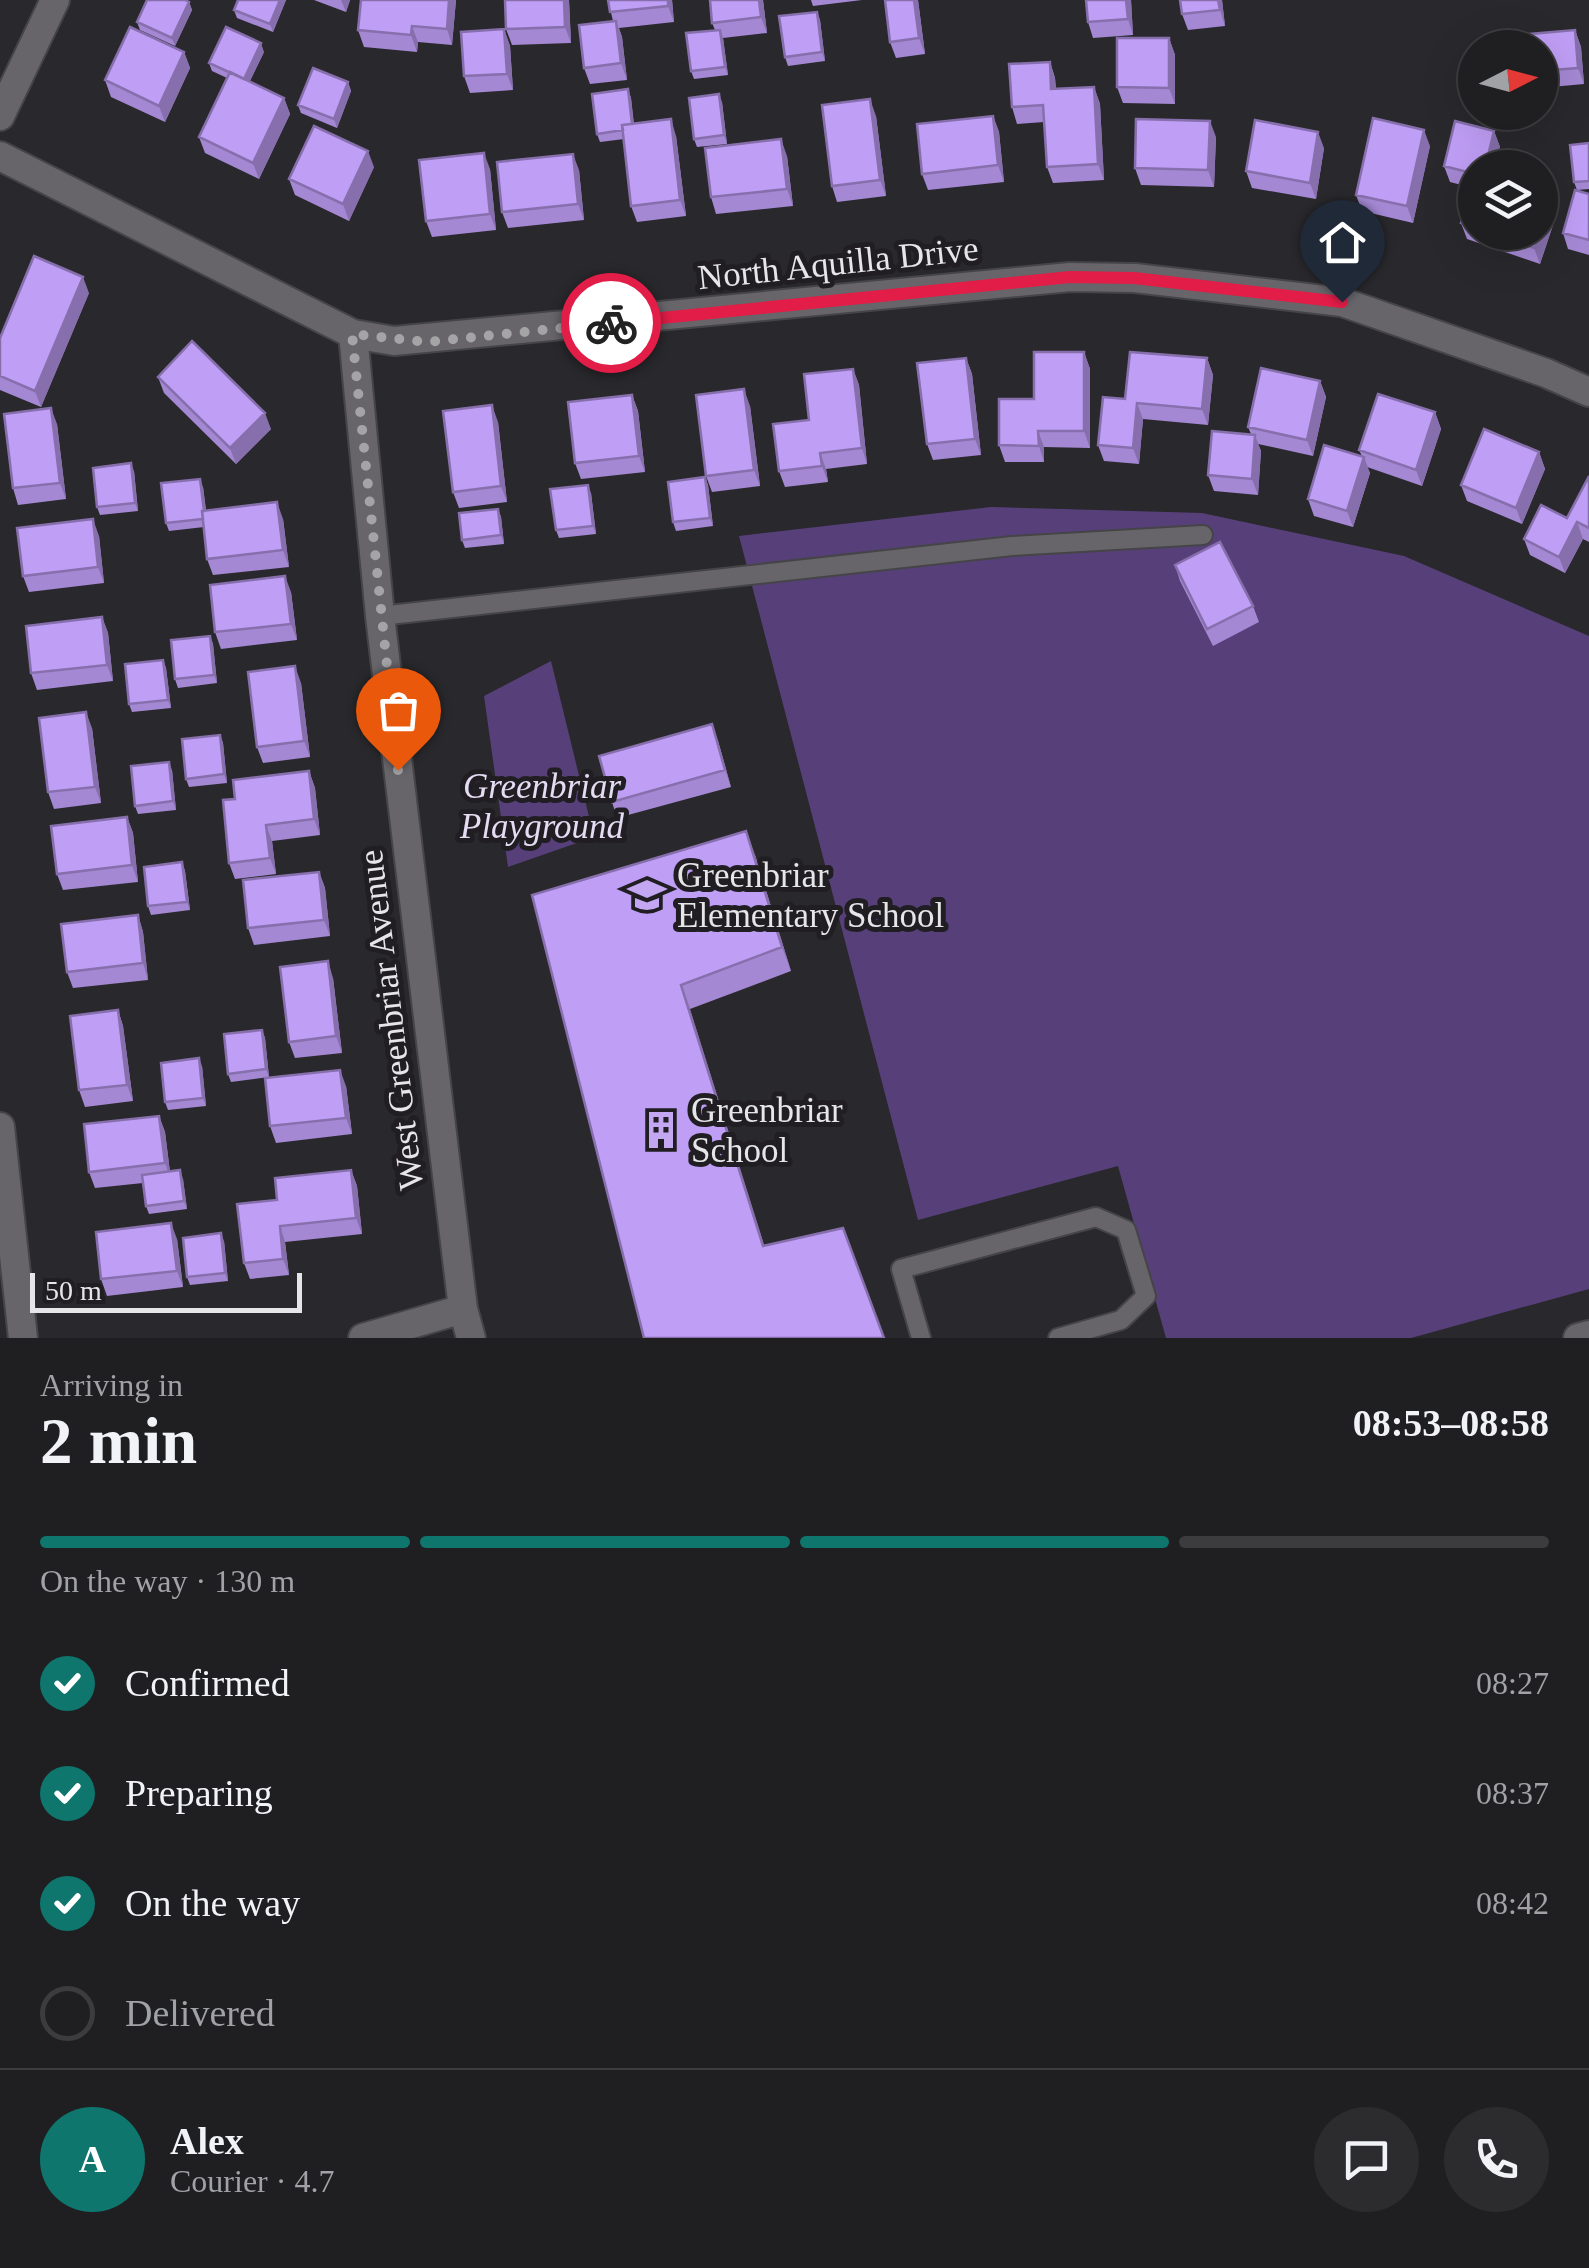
<!DOCTYPE html>
<html lang="en">
<head>
<meta charset="utf-8">
<style>
  body { margin:0; font-family:"Times New Roman",serif; background:#2c2b2e; color:#f1f3f6; height:100vh; display:flex; flex-direction:column; font-size:38px; white-space:nowrap }
  * { box-sizing:border-box; margin:0 }
  p { font-size:32px; color:#a1a2a5 }
  .icon { flex:none; width:55px; height:55px; fill:none; stroke:currentColor; stroke-width:2; stroke-linecap:round; stroke-linejoin:round }
  .map { position:relative; height:1338px; overflow:hidden }
  .sheet { display:flex; flex-direction:column; background:#1f1e21; flex:1 }
  .sheet>* { flex:none }
  .needle { width:65px; rotate:84deg }
  .buttons { position:absolute; left:1458px; top:30px; display:grid; gap:20px }
  .buttons a { display:grid; place-items:center; width:100px; height:100px; border-radius:50%; background:#1f1e21; box-shadow:0 10px 40px #0002,0 0 0 2px #3c3c3f; font-size:50px }
  .scale { position:absolute; left:30px; bottom:25px; width:272px; box-sizing:border-box; padding-left:10px; border:5px solid #e6e5e7; border-top:0; font-size:28px; line-height:35px; white-space:nowrap; color:#e6e5e7; -webkit-text-stroke:8px #201e22; paint-order:stroke }
  .pin { position:absolute; display:grid; place-items:center; width:85px; height:85px; color:#fff; margin:-102px -42px; border-radius:50% 50% 50% 0; rotate:-45deg; box-shadow:0 0 10px #0007 }
  .pin .icon { rotate:45deg }
  .courier { position:absolute; display:grid; place-items:center; width:100px; height:100px; margin:-50px; border:8px solid #e11d48; border-radius:50%; background:#fff; color:#222; box-shadow:0 2px 12px #0007 }
  .summary em { font-style:normal; font-weight:800 }
  .summary div { display:flex; flex-direction:column-reverse }
  .summary { display:flex; align-items:center; justify-content:space-between; height:170px; padding:0 40px }
  h1 { font-size:65px; font-weight:800; line-height:75px }
  .bar { display:grid; grid-template-columns:repeat(4,1fr); gap:15px 10px; align-content:center; height:120px; padding:0 40px }
  .bar i { height:12px; border-radius:8px; background:#3c3c3f }
  .bar .current { background:#0f766e }
  .bar p { grid-column:span 4 }
  .line { display:flex; align-items:center; gap:25px; padding:0 40px; border-top:2px solid #3c3c3f }
  .line div { flex:1 }
  .round { display:grid; place-items:center; flex:none; width:105px; height:105px; border-radius:52px; background:#2c2b2e }
  ol { padding:0 40px; list-style:none }
  li { display:flex; align-items:center; gap:30px; height:110px }
  li p { margin-inline-start:auto }
  li .icon { padding:10px; border-radius:50%; background:#0f766e; color:#fff; stroke-width:4 }
  li:last-child { color:#a1a2a5 }
  li i { width:55px; height:55px; border:5px solid #3c3c3f; border-radius:50% }
  .map>svg:first-child { display:block }
</style>
</head>
<body>
<div class="map">
<svg width="1589" height="1338" viewBox="0 0 1589 1338">
  <rect width="100%" height="100%" fill="#29282c"/>
  <path fill="#57407a" d="M991,507L1202,513L1404,556L1589,636V1289L1411,1338H1166L1118,1166L918,1220L739,536Z
    M551,661L594,837L508,867L484,696Z"/>
  <g fill="none" stroke-linecap="round" stroke-linejoin="round">
    <g stroke="#454447" stroke-width="22">
      <path id="service" d="M380,616L1012,546L1203,535
        M921,1338L901,1269L1096,1217L1126,1230L1146,1296L1121,1320L1058,1338"/>
    </g>
    <g stroke="#454447" stroke-width="32">
      <path id="minor" d="M0,116L55,0
        M0,156L353,334L394,341L1070,277L1135,278L1342,302L1546,373L1589,392
        M353,334L380,616L463,1309L471,1338
        M0,1127L23,1338
        M363,1338L463,1309"/>
    </g>
    <g stroke="#454447" stroke-width="32">
      <path id="tertiary" d="M1578,1338L1589,1335"/>
    </g>
    <use href="#service" stroke="#67656a" stroke-width="18"/>
    <use href="#minor" stroke="#67656a" stroke-width="28"/>
    <use href="#tertiary" stroke="#67656a" stroke-width="28"/>
  </g>
  <path fill="#a488d3" d="M238,0H286L273,32L237,18L234,10Z
    M314,0H350L346,12Z
    M361,0H456L452,45L418,42L417,52L364,47L358,30Z
    M505,0H569L571,43L512,45L506,29Z
    M608,0H672L674,22L619,28L622,37L627,80L590,84L584,68L613,21Z
    M710,0H763L767,33L723,38L728,75L694,79L691,71L715,30L712,23Z
    M811,0H862L813,6Z
    M885,0H918L925,54L896,58L890,42Z
    M1086,0H1131L1133,35L1093,38L1088,22Z
    M1180,0H1222L1225,26L1188,30L1182,14Z
    M189,2L192,10L175,46L140,30L137,22Z
    M817,12L820,20L825,61L788,66L785,57Z
    M504,29L510,46L513,90L470,93L464,76Z
    M1575,30L1581,47L1584,84L1540,88V48Z
    M1169,38L1175,55V104L1123,103L1117,87Z
    M184,52L190,68L165,122L111,97L105,80Z
    M264,52L250,81L284,98L290,114L259,179L205,153L199,137L227,78L212,71L209,63Z
    M1050,62L1055,78L1056,89L1094,87L1100,104L1104,180L1053,183L1047,167L1044,122L1017,124L1012,107Z
    M348,82L351,91L337,128L301,113L298,105Z
    M628,89L631,98L634,124L676,136L686,216L637,222L631,206L624,139L600,142L597,134Z
    M722,102L727,144L697,147L694,139Z
    M876,116L886,196L837,202L832,186Z
    M993,116L999,132L1004,182L928,190L922,174Z
    M1494,131L1500,147L1475,168V232H1540L1556,216L1540,264L1467,239L1461,223L1473,188L1450,182L1444,166Z
    M1216,137L1214,187L1141,185L1135,168Z
    M1589,143V189L1577,190L1574,182Z
    M1430,146L1413,223L1362,211L1356,195Z
    M1324,148L1316,199L1252,188L1246,171Z
    M787,156L793,206L716,214L711,197Z
    M374,167L349,221L295,195L289,179Z
    M490,169L496,230L432,237L426,221Z
    M579,170L584,220L508,228L502,212Z
    M1589,194V255L1568,249L1563,233Z
    M89,293L41,407L0,390V338Z
    M1084,352L1090,369V448L1044,447V462H1005L999,445L1034,399Z
    M966,358L972,374L981,455L933,460L927,444Z
    M1207,358L1213,375L1208,425L1143,419L1139,464L1104,461L1098,445L1125,399Z
    M853,369L859,385L867,464L826,469L828,482L785,487L779,471L809,420Z
    M158,377L271,429L236,464L164,393Z
    M1320,381L1326,397L1313,456L1258,444L1261,451L1258,495L1214,491L1208,475L1251,434L1248,427Z
    M632,395L638,411L645,472L581,479L575,463Z
    M750,406L760,486L712,492L706,476Z
    M1435,412L1441,429L1422,486L1367,467L1370,473L1353,527L1314,516L1308,499L1362,456L1359,450Z
    M498,422L507,502L459,508L453,492Z
    M57,424L66,499L18,505L13,488Z
    M1539,452L1545,469L1522,524L1467,501L1461,485Z
    M134,471L138,511L100,515L97,507Z
    M1589,476V542L1583,539L1565,573L1530,555L1524,539L1567,518Z
    M705,477L708,485L713,526L676,531L673,522Z
    M203,487L206,510L283,519L289,567L213,575L207,559L204,527L169,531L166,523Z
    M591,493L596,534L559,538L556,530Z
    M498,509L501,517L504,544L465,548L462,540Z
    M99,536L104,583L29,592L23,576Z
    M1175,565L1253,606L1259,622L1213,646L1180,581Z
    M291,592L297,640L221,649L215,632Z
    M102,617L108,633L113,681L37,690L31,673Z
    M210,636L213,644L217,683L178,688L175,679Z
    M163,660L166,668L171,708L132,712L129,704Z
    M301,683L310,757L263,763L257,747Z
    M92,728L101,803L54,809L48,792Z
    M220,735L223,743L227,783L189,787L186,779Z
    M718,741L731,787L617,818L612,802Z
    M172,770L176,810L138,814L135,806Z
    M309,771L315,788L320,835L272,841L276,874L235,879L229,863L235,799Z
    M127,817L133,833L138,882L63,890L57,874Z
    M755,855L791,971L690,1009L644,1338L532,895Z
    M182,862L185,871L190,910L151,915L148,906Z
    M319,872L325,888L330,936L254,945L248,928Z
    M138,915L143,932L148,980L73,988L67,972Z
    M333,978L342,1053L295,1058L289,1042Z
    M118,1010L123,1026L133,1101L85,1107L79,1090Z
    M262,1030L265,1038L269,1077L231,1082L228,1074Z
    M202,1066L206,1106L168,1110L165,1102Z
    M346,1086L352,1134L276,1143L270,1126Z
    M159,1116L165,1132L170,1172L183,1179L187,1209L149,1214L146,1206L143,1183L95,1188L89,1172Z
    M351,1170L357,1186L362,1234L285,1242L289,1275L250,1279L244,1263L277,1200Z
    M177,1239L183,1287L107,1296L101,1279Z
    M224,1241L228,1281L190,1285L187,1277Z"/>
  <path fill="#866fac" d="M280,0H286L273,32L270,24Z
    M341,0H350L346,12Z
    M449,0H456L452,45L447,29Z
    M564,0H569L571,43L565,27Z
    M668,0H672L674,22L668,6Z
    M759,0H763L767,33L761,17Z
    M914,0H918L925,54L919,38Z
    M1126,0H1131L1133,35L1128,19Z
    M1218,0H1222L1225,26L1220,10Z
    M189,2L192,10L175,46L172,38Z
    M817,12L820,20L825,61L822,52Z
    M616,21L622,37L627,80L621,63Z
    M412,26L418,42L417,52L411,35Z
    M504,29L510,46L513,90L507,74Z
    M720,30L723,38L728,75L725,67Z
    M1575,30L1581,47L1584,84L1578,68Z
    M1169,38L1175,55V104L1169,88Z
    M261,43L264,52L247,87L244,79Z
    M184,52L190,68L165,122L159,106Z
    M1050,62L1055,78L1057,106L1051,89Z
    M348,82L351,91L337,128L334,119Z
    M1094,87L1100,104L1104,180L1098,164Z
    M628,89L631,98L635,138L632,129Z
    M719,94L722,102L727,144L724,135Z
    M284,98L290,114L259,179L253,163Z
    M870,99L876,116L886,196L880,180Z
    M993,116L999,132L1004,182L998,165Z
    M671,119L676,136L686,216L680,200Z
    M1210,121L1216,137L1214,187L1208,170Z
    M1424,130L1430,146L1413,223L1407,206Z
    M1494,131L1500,147L1495,168H1485Z
    M1318,132L1324,148L1316,199L1310,183Z
    M781,139L787,156L793,206L787,189Z
    M368,151L374,167L349,221L343,204Z
    M484,153L490,169L496,230L490,214Z
    M573,154L579,170L584,220L578,204Z
    M1550,200L1556,216L1540,264L1534,248Z
    M83,277L89,293L41,407L35,391Z
    M1084,352L1090,369V448L1084,431Z
    M966,358L972,374L981,455L975,439Z
    M1207,358L1213,375L1208,425L1202,409Z
    M853,369L859,385L867,464L862,448Z
    M1320,381L1326,397L1313,456L1307,440Z
    M744,389L750,406L760,486L754,470Z
    M632,395L638,411L645,472L639,456Z
    M1137,403L1143,419L1139,464L1133,448Z
    M492,405L498,422L507,502L501,486Z
    M51,408L57,424L66,499L60,483Z
    M1435,412L1441,429L1422,486L1416,470Z
    M265,413L271,429L236,464L230,448Z
    M1038,431L1044,447V462L1039,446Z
    M1255,435L1261,451L1258,495L1252,479Z
    M1539,452L1545,469L1522,524L1516,508Z
    M820,453L826,469L828,482L822,466Z
    M1364,457L1370,473L1353,527L1347,511Z
    M131,463L134,471L138,511L135,503Z
    M705,477L708,485L713,526L710,518Z
    M200,479L203,487L208,527L205,518Z
    M588,485L591,493L596,534L593,526Z
    M277,502L283,519L289,567L283,550Z
    M498,509L501,517L504,544L501,535Z
    M93,519L99,536L104,583L98,567Z
    M1577,522L1583,539L1565,573L1559,557Z
    M285,576L291,592L297,640L291,624Z
    M102,617L108,633L113,681L107,665Z
    M210,636L213,644L217,683L214,675Z
    M163,660L166,668L171,708L168,700Z
    M295,666L301,683L310,757L304,741Z
    M86,712L92,728L101,803L95,787Z
    M712,724L718,741L731,787L725,770Z
    M220,735L223,743L227,783L224,774Z
    M169,762L172,770L176,810L173,801Z
    M309,771L315,788L320,835L314,819Z
    M127,817L133,833L138,882L132,865Z
    M266,825L272,841L276,874L270,858Z
    M746,831L755,855L791,971L782,947Z
    M182,862L185,871L190,910L187,902Z
    M319,872L325,888L330,936L324,920Z
    M138,915L143,932L148,980L143,963Z
    M328,961L333,978L342,1053L336,1036Z
    M681,985L690,1009L772,1270L763,1246Z
    M118,1010L123,1026L133,1101L127,1085Z
    M262,1030L265,1038L269,1077L266,1069Z
    M199,1058L202,1066L206,1106L203,1098Z
    M340,1070L346,1086L352,1134L346,1118Z
    M159,1116L165,1132L171,1180L165,1163Z
    M180,1170L183,1179L187,1209L184,1201Z
    M351,1170L357,1186L362,1234L356,1218Z
    M171,1223L177,1239L183,1287L177,1271Z
    M280,1226L285,1242L289,1275L283,1259Z
    M221,1233L224,1241L228,1281L225,1273Z"/>
  <path fill="#bf9ef5" stroke="#866fac" stroke-width="2.5" d="M147,0H185L189,2L172,38L137,22Z
    M238,0H280L270,24L234,10Z
    M361,0H449L447,29L412,26L411,35L358,30Z
    M505,0H564L565,27L506,29Z
    M608,0H668V6L610,12Z
    M710,0H759L761,17L712,23Z
    M885,0H914L919,38L890,42Z
    M1086,0H1126L1128,19L1088,22Z
    M1180,0H1218L1220,10L1182,14Z
    M817,12L822,52L785,57L779,16Z
    M616,21L621,63L584,68L579,25Z
    M130,27L184,52L159,106L105,80Z
    M226,27L261,43L244,79L209,63Z
    M504,29L507,74L464,76L461,32Z
    M720,30L725,67L691,71L686,33Z
    M1575,30L1578,68L1540,71V48H1531L1530,34Z
    M1117,38H1169V88L1117,87Z
    M1050,62L1051,89L1094,87L1098,164L1047,167L1043,105L1012,107L1009,64Z
    M313,68L348,82L334,119L298,105Z
    M230,72L284,98L253,163L199,137Z
    M628,89L632,124L622,125L623,130L597,134L592,94Z
    M719,94L724,135L694,139L689,98Z
    M870,99L880,180L832,186L822,105Z
    M993,116L998,165L922,174L917,124Z
    M1373,118L1424,130L1407,206L1356,195Z
    M671,119L680,200L631,206L622,125Z
    M1136,119L1210,121L1208,170L1135,168Z
    M1255,120L1318,132L1310,183L1246,171Z
    M1455,121L1494,131L1485,168H1475V174L1444,166Z
    M314,126L368,151L343,204L289,179Z
    M781,139L787,189L711,197L705,148Z
    M1589,143V181L1574,182L1570,145Z
    M484,153L490,214L426,221L419,160Z
    M573,154L578,204L502,212L497,162Z
    M1475,182V228L1461,223Z
    M1575,190L1589,194V240L1563,233Z
    M1540,197L1550,200L1540,229Z
    M1489,232H1539L1534,248Z
    M34,256L83,277L35,391L0,376V338Z
    M192,341L265,413L230,448L158,377Z
    M1034,352H1084V431H1038L1039,446L999,445V399H1034Z
    M1130,352L1207,358L1202,409L1137,403L1133,448L1098,445L1103,397L1125,399Z
    M966,358L975,439L927,444L917,363Z
    M1261,368L1320,381L1307,440L1248,427Z
    M853,369L862,448L820,453L822,466L779,471L773,424L809,420L804,374Z
    M744,389L754,470L706,476L696,395Z
    M1378,394L1435,412L1416,470L1359,450Z
    M632,395L639,456L575,463L568,402Z
    M492,405L501,486L453,492L443,411Z
    M51,408L60,483L13,488L4,414Z
    M1484,429L1539,452L1516,508L1461,485Z
    M1212,431L1255,435L1252,479L1208,475Z
    M1324,445L1364,457L1347,511L1308,499Z
    M131,463L135,503L97,507L93,468Z
    M1589,476V528L1577,522L1559,557L1524,539L1541,505L1567,518Z
    M705,477L710,518L673,522L668,482Z
    M200,479L204,511H202L203,519L166,523L161,483Z
    M588,485L593,526L556,530L550,489Z
    M277,502L283,550L207,559L202,511Z
    M498,509L501,535L462,540L459,513Z
    M93,519L98,567L23,576L17,528Z
    M1220,542L1253,606L1207,629L1175,565Z
    M285,576L291,624L215,632L210,585Z
    M102,617L107,665L31,673L26,626Z
    M210,636L214,675L175,679L171,640Z
    M163,660L168,700L129,704L125,664Z
    M295,666L304,741L257,747L248,672Z
    M86,712L95,787L48,792L39,718Z
    M712,724L725,770L612,802L599,756Z
    M220,735L224,774L186,779L182,739Z
    M169,762L173,801L135,806L131,766Z
    M309,771L314,819L266,825L270,858L229,863L223,800L235,799L233,780Z
    M127,817L132,865L57,874L51,826Z
    M746,831L782,947L681,985L763,1246L843,1228L884,1338H644L532,895Z
    M182,862L187,902L148,906L144,867Z
    M319,872L324,920L248,928L243,880Z
    M138,915L143,963L67,972L61,924Z
    M328,961L336,1036L289,1042L280,967Z
    M118,1010L127,1085L79,1090L70,1016Z
    M262,1030L266,1069L228,1074L224,1034Z
    M199,1058L203,1098L165,1102L161,1063Z
    M340,1070L346,1118L270,1126L265,1078Z
    M159,1116L165,1163L89,1172L84,1124Z
    M180,1170L184,1201L146,1206L142,1175Z
    M351,1170L356,1218L280,1226L283,1259L244,1263L237,1204L277,1200L275,1178Z
    M171,1223L177,1271L101,1279L96,1232Z
    M221,1233L225,1273L187,1277L183,1238Z"/>
  <g fill="none" stroke-linecap="round" stroke-linejoin="round">
    <path stroke="#a4a3a6" stroke-width="10" stroke-dasharray="0 18" d="M398,770L352,334L427,342L611,323"/>
    <path stroke="#e11d48" stroke-width="12" d="M611,323L1070,277L1134,278L1342,302"/>
  </g>
  <defs>
    <g id="school-bare" transform="scale(3)"><path d="M0-5L7-2L0 1L-7-2ZM-4 1L0 2.5L4 1V4Q0 6-4 4Z" fill="#c3a7f2" stroke="#201e22" stroke-width="2.5" paint-order="stroke"/></g>
    <g id="building-bare" transform="scale(3)"><path d="M-4-6H4V6H1V3H-1V6H-4ZM-2.5-4.3h1.7v1.8h-1.7ZM.8-4.3h1.7v1.8H.8ZM-2.5-1h1.7V.8h-1.7ZM.8-1h1.7V.8H.8Z" fill="#c3a7f2" stroke="#201e22" stroke-width="2.5" paint-order="stroke"/></g>
  </defs>
  <g fill-rule="evenodd">
    <use href="#school-bare" x="647" y="895"/>
    <use href="#building-bare" x="661" y="1130"/>
  </g>
  <g text-anchor="middle" dominant-baseline="central" stroke-width="10" stroke-linejoin="round" paint-order="stroke">
    <g font-size="35" fill="#e6e5e7" stroke="#201e22">
      <text transform="translate(838 263) rotate(-6)">North Aquilla Drive</text>
      <text transform="translate(391 1020) rotate(-97)">West Greenbriar Avenue</text>
    </g>
    <g font-size="35" font-style="italic" fill="#e3dcf2" stroke="#201e22">
      <text x="542" y="786">Greenbriar<tspan x="542" dy="40">Playground</tspan></text>
    </g>
    <g font-size="35" fill="#e6e5e7" stroke="#201e22" text-anchor="start">
      <text x="677" y="875">Greenbriar<tspan x="677" dy="40">Elementary School</tspan></text>
      <text x="691" y="1110">Greenbriar<tspan x="691" dy="40">School</tspan></text>
    </g>
  </g>
</svg>
<div class="buttons">
<a><svg class="needle" viewBox="-14 -14 28 28"><path d="M0-13l5 13h-10z" fill="#e53935"/><path d="M0 13l5-13h-10z" fill="#a1a2a5"/></svg></a>
<a><svg class="icon" aria-label="layers" viewBox="0 0 24 24"><path d="M12 4l9 5-9 5-9-5zM3 14l9 5 9-5"/></svg></a>
</div>
<div class="scale">50 m</div>
<div class="pin" style="left:398px;top:770px;background:#ea580c"><svg class="icon" aria-label="bag" viewBox="0 0 24 24"><path d="M5 8h14l-1 12H6zM9 8a3 3 0 0 1 6 0"/></svg></div>
<div class="pin" style="left:1342px;top:302px;background:#1f2937"><svg class="icon" aria-label="home" viewBox="0 0 24 24"><path d="M3 11l9-7 9 7M6 9v11h12V9"/></svg></div>
<div class="courier" style="left:611px;top:323px"><svg class="icon" aria-label="bike" viewBox="0 0 24 24"><circle cx="6" cy="16" r="4"/><circle cx="18" cy="16" r="4"/><path d="M6 16l4-8h5l3 8M10 8l3 8H6M13 5h3"/></svg></div>
</div>
<section class="sheet">
<div class="summary"><div><h1>2 min</h1><p>Arriving in</p></div><em>08:53–08:58</em></div>
<div class="bar"><i class="current"></i><i class="current"></i><i class="current"></i><i></i><p>On the way · 130 m</p></div>
<ol>
<li><svg class="icon" aria-label="check" viewBox="0 0 24 24"><path d="M5 12l5 5 9-10"/></svg>Confirmed<p>08:27</p></li>
<li><svg class="icon" aria-label="check" viewBox="0 0 24 24"><path d="M5 12l5 5 9-10"/></svg>Preparing<p>08:37</p></li>
<li><svg class="icon" aria-label="check" viewBox="0 0 24 24"><path d="M5 12l5 5 9-10"/></svg>On the way<p>08:42</p></li>
<li><i></i>Delivered</li>
</ol>
<div class="line" style="height:180px"><b class="round" style="background:#0f766e;color:#fff">A</b><div><b>Alex</b><p>Courier · 4.7</p></div><a class="round"><svg class="icon" aria-label="chat" viewBox="0 0 24 24"><path d="M4 5h16v11H9l-5 4z"/></svg></a><a class="round"><svg class="icon" aria-label="phone" viewBox="0 0 24 24"><path d="M5 4h4l2 5-3 2q2 4 5 5l2-3 5 2v4C11 20 4 13 5 4z"/></svg></a></div>
</section>
</body>
</html>
